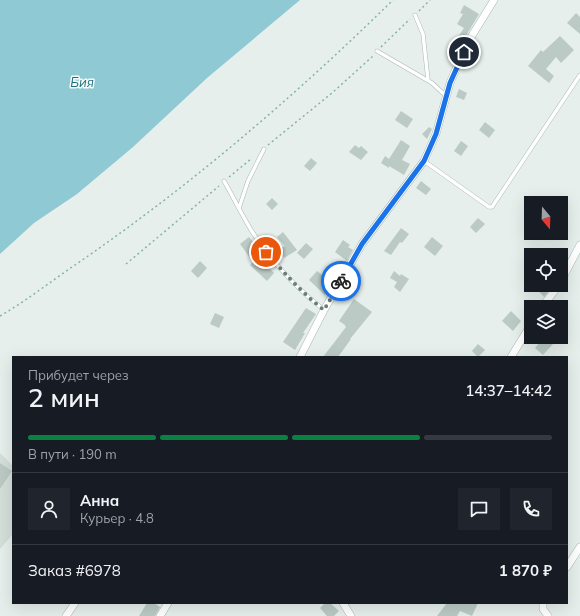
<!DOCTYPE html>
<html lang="ru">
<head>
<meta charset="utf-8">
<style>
  body { margin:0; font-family:Mulish,sans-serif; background:#20242c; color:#f1f3f6; height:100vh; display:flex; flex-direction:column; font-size:15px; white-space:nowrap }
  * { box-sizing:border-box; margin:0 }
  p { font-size:13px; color:#9ea1a6 }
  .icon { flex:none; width:22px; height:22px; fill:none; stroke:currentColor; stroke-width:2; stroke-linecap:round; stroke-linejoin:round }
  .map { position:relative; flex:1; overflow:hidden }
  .drawer { position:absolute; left:12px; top:356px; width:556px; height:248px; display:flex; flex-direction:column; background:#171b24; border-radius:0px; box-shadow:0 4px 16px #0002 }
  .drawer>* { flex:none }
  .needle { width:26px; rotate:161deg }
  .fabs { position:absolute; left:524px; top:196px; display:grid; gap:8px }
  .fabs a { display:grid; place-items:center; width:44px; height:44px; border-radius:0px; background:#171b24; box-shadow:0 4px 16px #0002; font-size:20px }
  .pin { position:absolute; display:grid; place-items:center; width:34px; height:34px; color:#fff; margin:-17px; border:2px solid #fff; border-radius:50%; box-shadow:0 1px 4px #0007 }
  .courier { position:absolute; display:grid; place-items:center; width:40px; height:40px; margin:-20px; border:3px solid #1a73e8; border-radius:50%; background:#fff; color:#222; box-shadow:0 1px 5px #0007 }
  .headline em { font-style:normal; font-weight:600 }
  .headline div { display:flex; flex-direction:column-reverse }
  .headline { display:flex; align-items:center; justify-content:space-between; height:68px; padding:0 16px }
  h1 { font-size:26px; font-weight:600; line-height:30px }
  .bar { display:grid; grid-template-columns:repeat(4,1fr); gap:6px 4px; align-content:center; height:48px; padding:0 16px }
  .bar i { height:5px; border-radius:3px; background:#363941 }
  .bar .selected { background:#0b8043 }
  .bar p { grid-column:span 4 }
  .line { display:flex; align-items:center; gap:10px; padding:0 16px; border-top:1px solid #363941 }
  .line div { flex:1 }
  .round { display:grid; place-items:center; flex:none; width:42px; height:42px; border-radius:0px; background:#20242c }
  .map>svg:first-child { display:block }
</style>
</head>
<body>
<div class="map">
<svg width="580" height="616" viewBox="0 0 580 616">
  <rect width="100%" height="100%" fill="#e6efeb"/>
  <path fill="#d4dfda" d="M0,453L13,466V534L0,549Z"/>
  <path fill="#8ec9d4" d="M0,0H300L207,78L133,147L77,194L34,223L0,254Z"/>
  <path fill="#bbcac4" d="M464,5L479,14L463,41L458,37L464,28L457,24L463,14L460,13Z
    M576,13L580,17V34L567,23Z
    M560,36L574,50L561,63L556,57L546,69L554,76L549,83L528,66L541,50L543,52Z
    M459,89L467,93L464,100L456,97Z
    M401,111L413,119L407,128L395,120Z
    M485,122L495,130L489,138L479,130Z
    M429,127L432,129L427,139L422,134Z
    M401,140L410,146L402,160L410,164L404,175L389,166V168L381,163L385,156L389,159Z
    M461,141L468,146L461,156L454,151Z
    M355,145L359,148L361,146L368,152L361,160L349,152Z
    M311,158L317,163L310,171L304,166Z
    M421,181L431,189L426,195L416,188Z
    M272,198L278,204L272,210L266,204Z
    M478,218L485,224L476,233L470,227Z
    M401,228L409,234L402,243L400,242L391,255L384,251Z
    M283,232L297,250L284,258L279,249L285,246L277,237Z
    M249,237L262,253L257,256L274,273L267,281L250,265L253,262L240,244Z
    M432,237L443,246L435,256L424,247Z
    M343,240L350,245L348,247L353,250L347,261L335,252Z
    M306,243L313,249L304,259L297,253Z
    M200,261L207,268L198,278L191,271Z
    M317,271L325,277L323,280L332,286L325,295L309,280Z
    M394,271L400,276L401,274L409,279L400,292L394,287L397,282L390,278Z
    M533,285H553L544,297Z
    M348,288L354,292L350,299L344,295Z
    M354,299L372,312L350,339H351L338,357H323L346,327L345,326V325L339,321Z
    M306,308L316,314L303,333H305L295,350L283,342Z
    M511,311L521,321L513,331L502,321Z
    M215,313L224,317L219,328L210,324Z
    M544,337L553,344L543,355L535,348Z
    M478,344L485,350L478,357L472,351Z
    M0,463L12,471L0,489Z
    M147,603H154L160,607L155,616H139Z
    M325,603H330L339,611L334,616H327L320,608Z
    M447,603H478L472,616L460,611L457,616H437Z"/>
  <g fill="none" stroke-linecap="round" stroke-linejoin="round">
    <g stroke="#a8b8b2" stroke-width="4.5">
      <path id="service" d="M415,15L423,34L428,80
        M377,51L432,83L446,96
        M424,161L489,207H492L580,75
        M224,181C234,198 242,216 253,233C272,262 296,288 324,310
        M239,208L248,181L264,149"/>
    </g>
    <g stroke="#a8b8b2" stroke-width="8">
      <path id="minor" d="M561,281L580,245
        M542,307L559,285
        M300,357L324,310L362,244L424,161L436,134L450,83L459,62L468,42L494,0
        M511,357L527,331L531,322
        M567,567L580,547
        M343,603L351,616
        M543,603V609L548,616
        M66,616L75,603
        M160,616L168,603"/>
    </g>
    <path stroke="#86b3a5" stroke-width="1.5" stroke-dasharray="2 3" stroke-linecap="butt" d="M419,11L430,0
      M381,47L410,19
      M268,145L332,93L373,56
      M229,177L251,159
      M126,264L219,186
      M0,316C26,301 50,282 75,265C189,187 295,96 393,0"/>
    <use href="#service" stroke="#fff" stroke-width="3.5"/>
    <use href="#minor" stroke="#fff" stroke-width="7"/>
  </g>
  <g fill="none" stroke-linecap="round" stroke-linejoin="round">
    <path stroke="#687f78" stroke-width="4" stroke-dasharray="0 7.2" d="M266,252C284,273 302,293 324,310L341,281"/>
    <path stroke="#1a73e8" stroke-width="5" d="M341,281L362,244L424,161L436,134L450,83L464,52"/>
  </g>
  <g text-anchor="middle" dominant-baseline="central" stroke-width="3" stroke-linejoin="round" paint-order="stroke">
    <g font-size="13" font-style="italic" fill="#1c6f80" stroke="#f7fbf9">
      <text x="82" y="82">Бия</text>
    </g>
  </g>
</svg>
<div class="fabs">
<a><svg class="needle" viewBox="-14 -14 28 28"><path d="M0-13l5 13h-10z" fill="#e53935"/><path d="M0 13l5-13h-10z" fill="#9ea1a6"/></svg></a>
<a><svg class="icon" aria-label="locate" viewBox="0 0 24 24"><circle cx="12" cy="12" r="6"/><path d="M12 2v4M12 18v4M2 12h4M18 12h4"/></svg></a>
<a><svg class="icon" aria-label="layers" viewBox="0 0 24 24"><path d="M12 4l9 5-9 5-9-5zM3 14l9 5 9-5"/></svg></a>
</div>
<div class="pin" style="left:266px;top:252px;background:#ea580c"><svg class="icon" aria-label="bag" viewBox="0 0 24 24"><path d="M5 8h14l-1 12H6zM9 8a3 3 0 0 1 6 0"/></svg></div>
<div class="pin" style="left:464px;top:52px;background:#1f2937"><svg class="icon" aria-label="home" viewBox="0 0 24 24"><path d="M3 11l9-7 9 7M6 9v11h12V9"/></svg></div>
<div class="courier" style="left:341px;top:281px"><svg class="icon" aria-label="bike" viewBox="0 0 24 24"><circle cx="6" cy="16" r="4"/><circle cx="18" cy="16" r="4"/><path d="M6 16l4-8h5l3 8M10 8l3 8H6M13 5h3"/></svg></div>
<section class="drawer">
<div class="headline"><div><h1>2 мин</h1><p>Прибудет через</p></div><em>14:37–14:42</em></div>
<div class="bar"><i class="selected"></i><i class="selected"></i><i class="selected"></i><i></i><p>В пути · 190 m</p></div>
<div class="line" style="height:72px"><a class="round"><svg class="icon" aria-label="person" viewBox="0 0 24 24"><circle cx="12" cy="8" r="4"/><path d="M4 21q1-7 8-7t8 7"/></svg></a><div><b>Анна</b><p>Курьер · 4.8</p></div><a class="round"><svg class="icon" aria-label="chat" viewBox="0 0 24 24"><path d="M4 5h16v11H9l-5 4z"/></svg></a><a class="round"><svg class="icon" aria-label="phone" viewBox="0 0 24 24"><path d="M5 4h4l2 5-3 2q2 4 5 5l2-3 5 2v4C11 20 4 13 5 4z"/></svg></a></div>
<div class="line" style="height:52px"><div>Заказ #6978</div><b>1 870 ₽</b></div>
</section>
</div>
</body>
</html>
